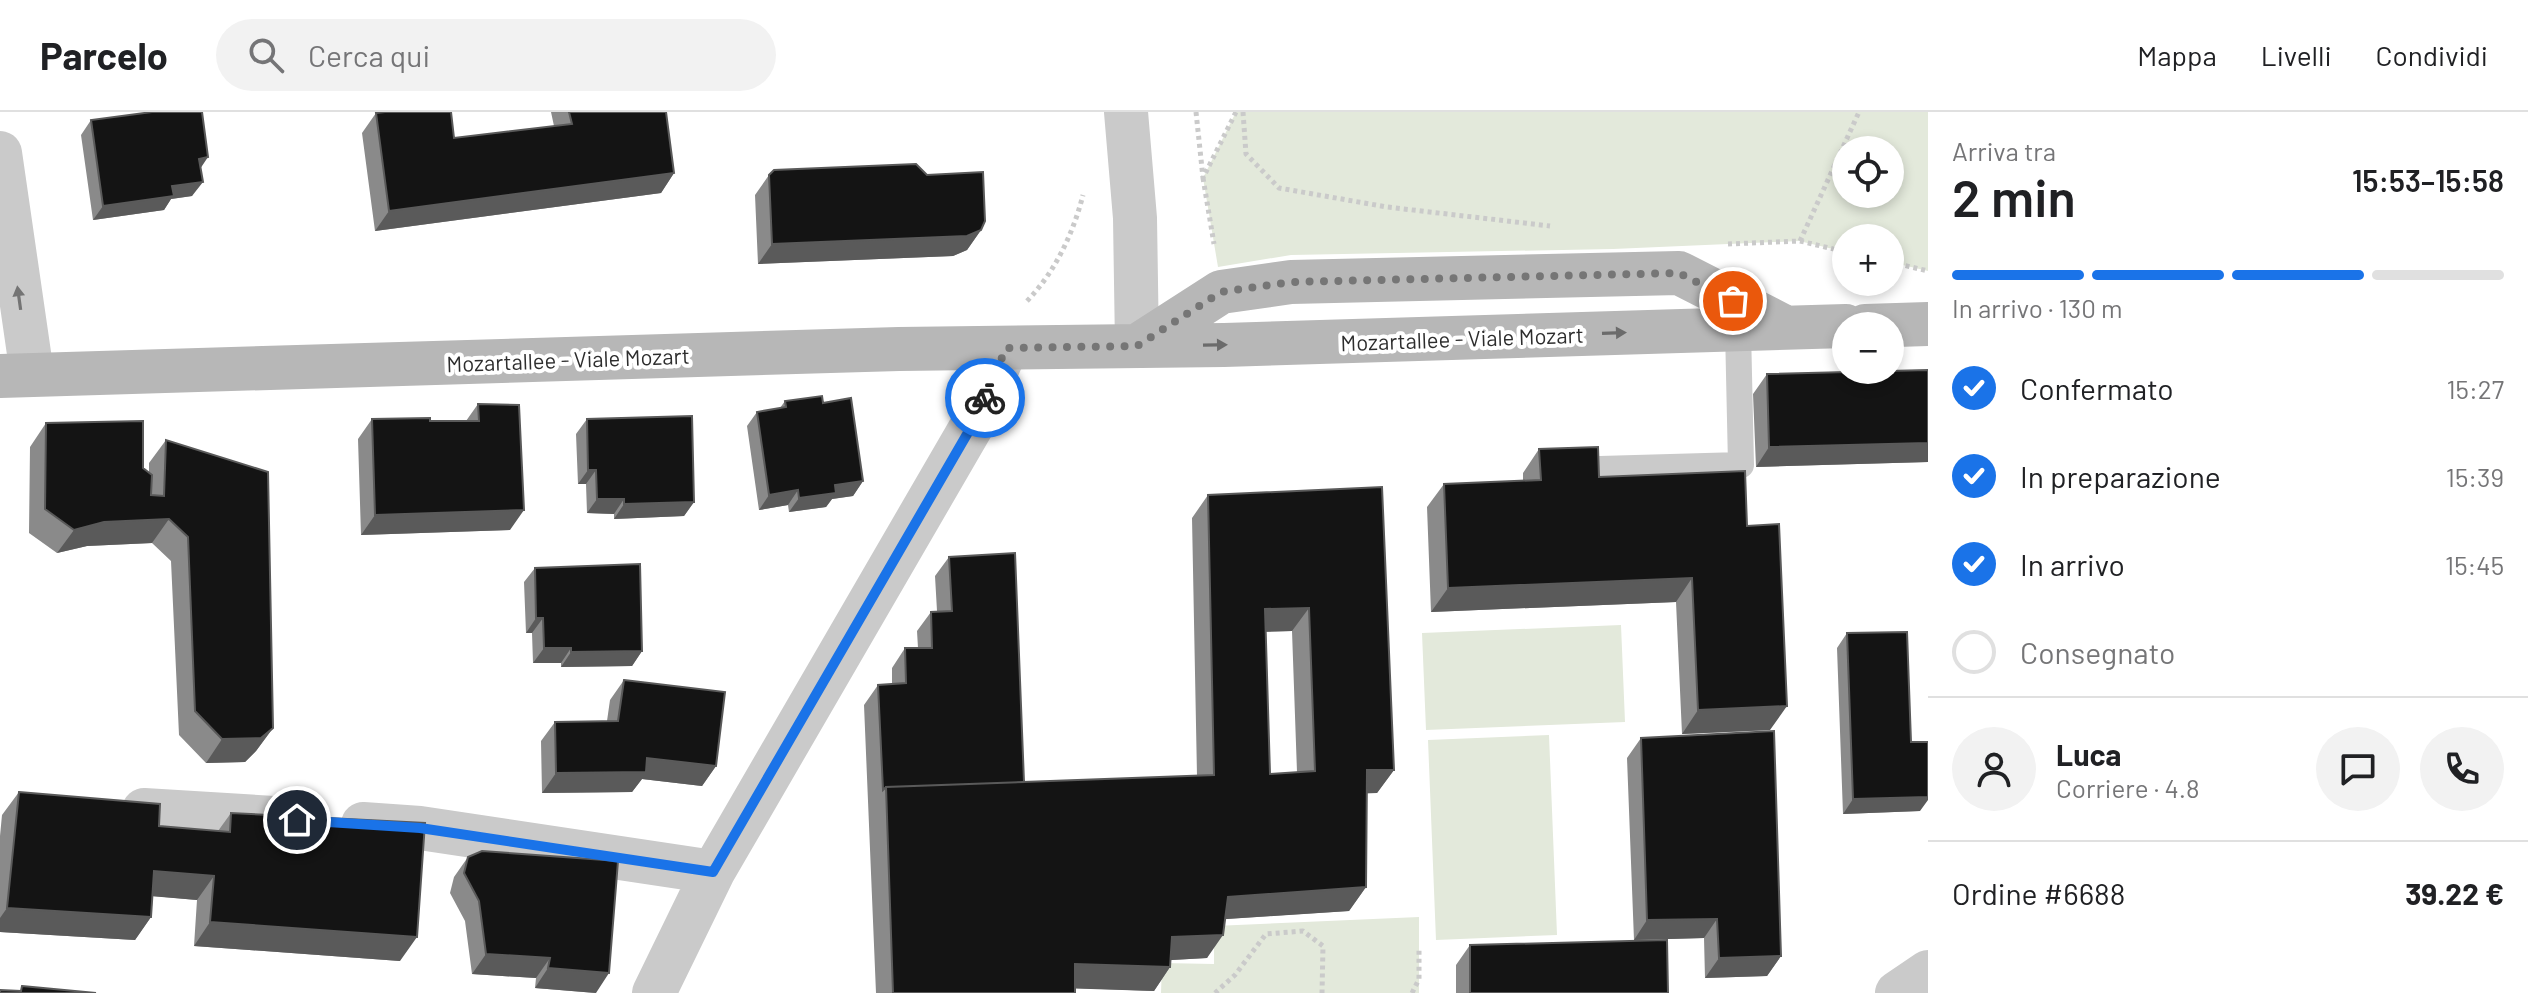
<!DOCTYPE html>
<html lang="it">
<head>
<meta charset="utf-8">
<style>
  body { margin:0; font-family:Barlow,sans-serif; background:#f2f2f2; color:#202124; height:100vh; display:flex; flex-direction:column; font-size:30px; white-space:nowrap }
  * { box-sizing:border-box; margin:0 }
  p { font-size:26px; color:#757577 }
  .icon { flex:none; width:44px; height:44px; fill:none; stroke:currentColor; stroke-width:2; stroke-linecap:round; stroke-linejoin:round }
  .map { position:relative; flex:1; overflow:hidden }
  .side { display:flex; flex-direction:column; background:#fff; width:600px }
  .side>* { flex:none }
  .controls { position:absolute; left:1832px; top:24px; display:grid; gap:16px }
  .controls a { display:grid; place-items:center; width:72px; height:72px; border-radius:50%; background:#fff; box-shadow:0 4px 12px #0003; font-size:40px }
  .pin { position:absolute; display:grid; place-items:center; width:68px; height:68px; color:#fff; margin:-34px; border:4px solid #fff; border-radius:50%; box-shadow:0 2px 8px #0007 }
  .courier { position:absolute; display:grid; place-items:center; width:80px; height:80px; margin:-40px; border:6px solid #1a73e8; border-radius:50%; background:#fff; color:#222; box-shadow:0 2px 10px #0007 }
  .headline em { font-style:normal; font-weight:600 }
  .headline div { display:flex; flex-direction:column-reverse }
  .headline { display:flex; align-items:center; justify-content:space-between; height:136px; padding:0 24px }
  h1 { font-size:52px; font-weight:600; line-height:60px }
  .bar { display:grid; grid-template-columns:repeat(4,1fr); gap:12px 8px; align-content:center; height:96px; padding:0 24px }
  .bar i { height:10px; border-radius:6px; background:#e0e0e0 }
  .bar .current { background:#1a73e8 }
  .bar p { grid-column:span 4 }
  .line { display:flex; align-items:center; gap:20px; padding:0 24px; border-top:2px solid #e0e0e0 }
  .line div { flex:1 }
  .round { display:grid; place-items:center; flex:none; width:84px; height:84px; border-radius:42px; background:#f2f2f2 }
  ol { padding:0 24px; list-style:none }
  li { display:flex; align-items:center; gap:24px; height:88px }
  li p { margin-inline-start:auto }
  li .icon { padding:8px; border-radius:50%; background:#1a73e8; color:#fff; stroke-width:4 }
  li:last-child { color:#757577 }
  li i { width:44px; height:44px; border:4px solid #e0e0e0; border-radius:50% }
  header { display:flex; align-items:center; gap:48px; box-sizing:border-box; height:112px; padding:0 40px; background:#fff; border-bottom:2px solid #e0e0e0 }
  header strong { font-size:38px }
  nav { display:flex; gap:44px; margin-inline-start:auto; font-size:28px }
  .search { width:560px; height:72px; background:#f2f2f2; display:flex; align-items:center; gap:20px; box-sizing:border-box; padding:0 28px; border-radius:44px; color:#757577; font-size:30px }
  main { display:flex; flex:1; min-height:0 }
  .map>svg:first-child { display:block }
</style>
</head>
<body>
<header>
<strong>Parcelo</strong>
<div class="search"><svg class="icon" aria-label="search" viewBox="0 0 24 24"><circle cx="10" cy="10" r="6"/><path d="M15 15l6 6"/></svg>Cerca qui</div>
<nav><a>Mappa</a><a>Livelli</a><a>Condividi</a></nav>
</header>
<main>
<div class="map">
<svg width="1928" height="881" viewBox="0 0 1928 881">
  <rect width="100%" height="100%" fill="#fff"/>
  <path fill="#e3e9db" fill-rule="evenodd" d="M1236,0H1928V159L1890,150V126H1846V140L1799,129L1613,137L1291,143L1218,155L1203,66ZM1890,38V82H1846V38Z
    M1621,513L1625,610L1426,618L1422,521Z
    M1549,623L1557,823L1436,828L1428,628Z
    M1419,805V881H1161L1162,851L1214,852V814Z"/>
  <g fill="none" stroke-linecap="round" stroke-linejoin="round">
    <path stroke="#cacaca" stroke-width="5" stroke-dasharray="4 4" stroke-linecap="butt" d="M1196,0L1203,66L1236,0
      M1243,0L1246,42L1279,76L1387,95L1550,114
      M1203,66L1214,132
      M1800,129L1859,0
      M1728,132L1800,129L1846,140
      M1890,150L1928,159
      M1027,189C1055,160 1073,122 1083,83
      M1215,881L1235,863L1266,822L1303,819L1323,834L1322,881
      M1412,881L1419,867V838"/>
    <path stroke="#cacaca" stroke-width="26" d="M1600,357L1741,353L1738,217"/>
    <path stroke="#cacaca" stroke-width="44" d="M1126,0L1135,106L1137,234
      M0,41L32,262
      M144,698L290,707
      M363,712L420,716L713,760
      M654,881L713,760L977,305L1006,236
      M1897,881L1928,860"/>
    <path stroke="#b7b7b7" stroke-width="44" d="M1865,214L1928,212
      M1137,234L1221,180L1291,170L1679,161L1781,213
      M0,264L899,237L1224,233L1846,214"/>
  </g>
  <path fill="#8a8a8a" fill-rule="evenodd" d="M551,0H666L674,61L661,81L375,119L362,21L376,1L454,26L554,14Z
    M91,8L201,56L192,84L171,87L164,98L93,108L81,23Z
    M769,63L981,118L967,138L953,144L758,152L755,83Z
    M1928,258V350L1756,355L1753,282L1767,262Z
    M785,289L823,291L863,369L853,384L832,387L826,395L789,400L788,393L759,398L747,314L757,300L780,296Z
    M478,292L510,418L361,423L358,327L372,307L466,309Z
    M587,307L694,390L684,404L614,407V402L587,401L586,372H578L576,322Z
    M46,311L143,356L149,361V351L166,328L273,616L256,639L245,650L206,651L179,623L171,449L152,431L87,434L57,441L29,421L30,335Z
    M1539,337L1599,365L1747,414L1770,618L1682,622L1676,490L1431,500L1427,395L1444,372L1523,369V361Z
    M1382,375L1394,658L1377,681H1366V775L1349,799L1225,807L1207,846L1170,848V855L1154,879L1075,876V881H876L864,593L878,573L892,572V556L905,536H918L917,519L931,500L937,499L935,464L949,445L1024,670L1197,664L1192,406L1208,383ZM1292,519L1297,660L1270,662L1266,520Z
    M535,456L642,539L632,554L561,555V551H533L532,521H526L524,470Z
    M1847,521L1911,630L1920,699L1843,702L1837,536Z
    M624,568L716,654L702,674L642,667L632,680L542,681L541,629L555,610L607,609L610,588Z
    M1641,626L1781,844L1767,864L1705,866L1704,826L1634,828L1627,646Z
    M19,680L159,714L218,719L231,701L400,849L194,834L197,788L153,784L151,805L135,828L0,820V724L2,703Z
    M468,745L596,881L535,876L536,866L472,862L465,809L450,781L454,765Z
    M1470,833L1668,881H1456V853Z"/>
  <path fill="#5a5a5a" d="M208,45L198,60L199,47Z
    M674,61L661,81L375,119L389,99Z
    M203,70L192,84L171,87L164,98L93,108L103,94L172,74Z
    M981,118L967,138L953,144L758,152L772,132Z
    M1928,331V350L1756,355L1769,335Z
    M588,358H596L586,372H578Z
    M863,369L853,384L832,387L826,395L789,400L799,386L835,373Z
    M798,378L788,393L759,398L769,383Z
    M597,387H624L614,402L587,401Z
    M694,390L684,404L614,407L624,392Z
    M524,398L510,418L361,423L375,403Z
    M169,407L152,431L87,434L57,441L74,418L104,410Z
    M1692,466L1676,490L1431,500L1448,476Z
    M1309,496L1292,519L1249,520L1265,497Z
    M536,506H543L532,521H526Z
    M544,536H571L561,551H533Z
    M642,539L632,554L561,555L571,540Z
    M1787,594L1770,618L1682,622L1698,598Z
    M273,616L256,639L245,650L206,651L222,627Z
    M647,646L716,654L702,674L642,667L632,680L542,681L556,661Z
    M1367,658H1394L1377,681L1350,682Z
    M1928,685V688L1920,699L1843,702L1853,687Z
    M154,759L214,764L197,788L138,783Z
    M1366,775L1349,799L1212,808L1228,785Z
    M7,796L151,805L135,828L0,820V806Z
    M1717,807L1704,826L1634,828L1647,808Z
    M210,810L417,825L400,849L194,834Z
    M1223,823L1207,846L1155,849L1172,825Z
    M486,842L550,846L536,866L472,862Z
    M1781,844L1767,864L1705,866L1719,846Z
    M1075,852L1170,855L1154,879L1059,876Z
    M548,856L609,861L596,881L535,876Z"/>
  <path fill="#141414" stroke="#5a5a5a" stroke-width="2" fill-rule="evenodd" d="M152,0H202L208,45L199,47L203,70L172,74L174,84L103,94L91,8Z
    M385,0H451L454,26L572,12L569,0H666L674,61L389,99L376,1Z
    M916,52L927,63L983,60L985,109L981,118L967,124L772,132L769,63L774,58Z
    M1928,258V331L1769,335L1767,262Z
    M822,284L823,291L851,286L863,369L835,373L836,381L799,386L798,378L769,383L757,300L786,295L785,289Z
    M478,292L519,293L524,398L375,403L372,307L430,306V309H479Z
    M692,304L694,390L624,392V387H597L596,358H588L587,307Z
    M143,309V356L152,363L151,383L164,384L166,328L268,360L273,616L261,626L222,627L195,599L188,425L169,407L104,410L74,418L45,397L46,311Z
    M1598,335L1599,365L1745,359L1747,414L1779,412L1787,594L1698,598L1692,466L1448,476L1444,372L1541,368L1539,337Z
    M1382,375L1394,658H1367L1366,775L1228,785L1223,823L1172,825L1170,855L1075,852V881H893L886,675L1214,663L1208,383ZM1309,496L1315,659L1270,662L1265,497Z
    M1015,441L1024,670L886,675L883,678L878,573L906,571L905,536H932L931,500L952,499L949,445Z
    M640,452L642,539L571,540V536H544L543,506H536L535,456Z
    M1907,520L1911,630H1928V685L1853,687L1847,521Z
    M624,568L725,580L716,654L647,646L646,660L556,661L555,610L618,609Z
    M1774,619L1781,844L1719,846L1717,807L1647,808L1641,626Z
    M19,680L160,692L159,714L230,720L231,701L425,711L417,825L210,810L214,764L154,759L151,805L7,796Z
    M482,739L618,749L609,861L548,856L550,846L486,842L479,789L464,761L468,745Z
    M1667,828L1668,881H1470V833Z
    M22,874L96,881H0V878L21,879Z"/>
  <defs><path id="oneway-solid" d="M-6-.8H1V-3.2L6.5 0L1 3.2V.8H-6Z" transform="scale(2)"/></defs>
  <use fill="#747474" href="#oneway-solid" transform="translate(19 186) rotate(-98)"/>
  <g fill="#6b6b6b">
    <use href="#oneway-solid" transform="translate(1614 221) rotate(-2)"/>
    <use href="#oneway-solid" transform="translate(1215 233) rotate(-1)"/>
  </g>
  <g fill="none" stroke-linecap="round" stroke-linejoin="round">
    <path stroke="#767676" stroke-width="8" stroke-dasharray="0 14.4" d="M985,286L1006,236L1137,234L1221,180L1291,170L1679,161L1733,189"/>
    <path stroke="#1a73e8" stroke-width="10" d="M297,708L420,716L713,760L977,305L985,286"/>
  </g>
  <g text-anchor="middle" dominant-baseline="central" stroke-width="8" stroke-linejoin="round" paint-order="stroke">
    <g font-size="22" fill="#2d2d2d" stroke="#fff">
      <text transform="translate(1462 226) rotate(-2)">Mozartallee - Viale Mozart</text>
      <text transform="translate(568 247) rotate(-2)">Mozartallee - Viale Mozart</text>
    </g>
  </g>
</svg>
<div class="controls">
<a><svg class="icon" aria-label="locate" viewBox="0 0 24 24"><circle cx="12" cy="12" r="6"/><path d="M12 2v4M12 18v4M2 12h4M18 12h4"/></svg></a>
<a>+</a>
<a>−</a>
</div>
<div class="pin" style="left:1733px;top:189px;background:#ea580c"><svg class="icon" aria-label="bag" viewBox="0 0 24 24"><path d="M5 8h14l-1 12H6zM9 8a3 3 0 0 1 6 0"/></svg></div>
<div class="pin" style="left:297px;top:708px;background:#1f2937"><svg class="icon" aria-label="home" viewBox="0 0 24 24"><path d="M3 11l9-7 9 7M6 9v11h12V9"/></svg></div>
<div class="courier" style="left:985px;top:286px"><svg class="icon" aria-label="bike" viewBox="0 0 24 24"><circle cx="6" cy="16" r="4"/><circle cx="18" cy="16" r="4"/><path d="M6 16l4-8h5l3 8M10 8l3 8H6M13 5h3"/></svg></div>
</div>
<section class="side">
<div class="headline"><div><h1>2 min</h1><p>Arriva tra</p></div><em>15:53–15:58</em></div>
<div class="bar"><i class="current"></i><i class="current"></i><i class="current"></i><i></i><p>In arrivo · 130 m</p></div>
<ol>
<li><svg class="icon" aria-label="check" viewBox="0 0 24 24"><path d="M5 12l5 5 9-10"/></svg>Confermato<p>15:27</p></li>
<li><svg class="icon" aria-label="check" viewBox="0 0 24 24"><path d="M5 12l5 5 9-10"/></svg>In preparazione<p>15:39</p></li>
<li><svg class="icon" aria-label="check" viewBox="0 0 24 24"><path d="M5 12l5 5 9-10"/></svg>In arrivo<p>15:45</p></li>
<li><i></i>Consegnato</li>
</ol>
<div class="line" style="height:144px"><a class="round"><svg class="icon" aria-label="person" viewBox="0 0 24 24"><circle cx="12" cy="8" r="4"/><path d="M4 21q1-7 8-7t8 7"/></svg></a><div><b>Luca</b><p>Corriere · 4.8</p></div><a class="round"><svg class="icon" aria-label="chat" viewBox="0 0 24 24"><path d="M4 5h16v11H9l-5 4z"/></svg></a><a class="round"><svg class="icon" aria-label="phone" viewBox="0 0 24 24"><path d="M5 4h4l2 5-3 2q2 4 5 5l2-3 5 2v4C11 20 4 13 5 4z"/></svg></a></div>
<div class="line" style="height:104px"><div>Ordine #6688</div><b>39.22 €</b></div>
</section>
</main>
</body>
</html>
